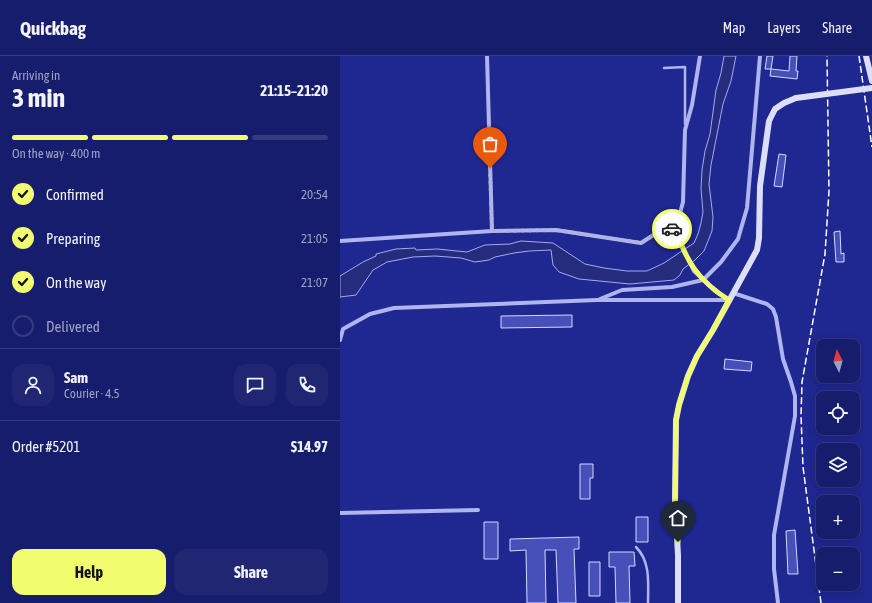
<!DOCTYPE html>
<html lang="en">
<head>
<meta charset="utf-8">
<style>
  body { margin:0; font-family:"Asap Condensed",sans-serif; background:#202672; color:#f1f3f6; height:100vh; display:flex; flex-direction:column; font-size:15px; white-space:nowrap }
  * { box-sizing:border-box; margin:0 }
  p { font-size:13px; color:#9ea2c2 }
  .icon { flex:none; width:22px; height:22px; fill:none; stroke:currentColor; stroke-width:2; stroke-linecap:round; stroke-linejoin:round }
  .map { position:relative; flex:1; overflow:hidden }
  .panel { display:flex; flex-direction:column; background:#171d6d; width:340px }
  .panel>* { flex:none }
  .needle { width:26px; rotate:354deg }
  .controls { position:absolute; left:476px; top:283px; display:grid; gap:8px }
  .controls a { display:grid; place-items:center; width:44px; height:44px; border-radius:8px; background:#171d6d; box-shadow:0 2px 10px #0003,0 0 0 1px #363b80; font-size:20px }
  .pin { position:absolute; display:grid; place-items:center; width:34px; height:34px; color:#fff; margin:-41px -17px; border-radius:50% 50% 50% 0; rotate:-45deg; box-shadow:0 0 4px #0007 }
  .pin .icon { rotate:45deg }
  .courier { position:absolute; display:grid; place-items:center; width:40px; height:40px; margin:-20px; border:3px solid #f1fc6f; border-radius:50%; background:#fff; color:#222; box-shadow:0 1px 5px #0007 }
  .headline em { font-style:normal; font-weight:700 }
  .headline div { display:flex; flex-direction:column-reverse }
  .headline { display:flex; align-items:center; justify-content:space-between; height:68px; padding:0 12px }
  h1 { font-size:26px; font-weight:700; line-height:30px }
  .bar { display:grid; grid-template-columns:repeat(4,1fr); gap:6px 4px; align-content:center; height:48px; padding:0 12px }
  .bar i { height:5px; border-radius:3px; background:#363b80 }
  .bar .selected { background:#f1fc6f }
  .bar p { grid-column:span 4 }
  .line { display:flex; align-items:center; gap:10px; padding:0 12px; border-top:1px solid #363b80 }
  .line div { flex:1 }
  .round { display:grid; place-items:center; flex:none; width:42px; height:42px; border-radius:12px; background:#202672 }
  ol { padding:0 12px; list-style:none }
  li { display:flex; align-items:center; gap:12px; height:44px }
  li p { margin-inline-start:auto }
  li .icon { padding:4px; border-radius:50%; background:#f1fc6f; color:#111; stroke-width:4 }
  li:last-child { color:#9ea2c2 }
  li i { width:22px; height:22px; border:2px solid #363b80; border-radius:50% }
  .cta { display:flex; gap:8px; margin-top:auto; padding:8px 12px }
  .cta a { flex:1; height:46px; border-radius:12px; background:#f1fc6f; color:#111; font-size:16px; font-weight:700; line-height:46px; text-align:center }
  .cta a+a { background:#202672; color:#f1f3f6 }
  header { display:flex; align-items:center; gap:24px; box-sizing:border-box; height:56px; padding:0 20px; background:#171d6d; border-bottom:1px solid #363b80 }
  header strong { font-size:19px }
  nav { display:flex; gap:22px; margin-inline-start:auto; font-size:14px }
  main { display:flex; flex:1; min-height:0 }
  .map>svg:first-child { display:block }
</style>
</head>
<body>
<header>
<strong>Quickbag</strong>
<nav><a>Map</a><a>Layers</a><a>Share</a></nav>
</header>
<main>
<section class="panel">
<div class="headline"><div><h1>3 min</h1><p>Arriving in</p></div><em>21:15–21:20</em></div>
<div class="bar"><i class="selected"></i><i class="selected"></i><i class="selected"></i><i></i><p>On the way · 400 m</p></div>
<ol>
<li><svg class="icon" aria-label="check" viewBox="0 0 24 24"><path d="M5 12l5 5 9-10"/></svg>Confirmed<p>20:54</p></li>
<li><svg class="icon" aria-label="check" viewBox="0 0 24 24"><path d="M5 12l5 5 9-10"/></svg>Preparing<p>21:05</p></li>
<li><svg class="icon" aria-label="check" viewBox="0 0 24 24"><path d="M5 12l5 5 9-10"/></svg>On the way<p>21:07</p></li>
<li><i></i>Delivered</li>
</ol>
<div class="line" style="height:72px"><a class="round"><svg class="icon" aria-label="person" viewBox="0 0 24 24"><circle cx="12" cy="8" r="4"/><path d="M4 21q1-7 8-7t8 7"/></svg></a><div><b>Sam</b><p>Courier · 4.5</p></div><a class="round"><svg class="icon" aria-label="chat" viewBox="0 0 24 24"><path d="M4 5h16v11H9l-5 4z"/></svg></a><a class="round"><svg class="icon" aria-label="phone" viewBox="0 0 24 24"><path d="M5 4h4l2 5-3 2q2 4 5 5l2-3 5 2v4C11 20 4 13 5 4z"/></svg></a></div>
<div class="line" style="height:52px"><div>Order #5201</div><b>$14.97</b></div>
<div class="cta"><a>Help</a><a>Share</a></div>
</section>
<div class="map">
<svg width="532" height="547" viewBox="0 0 532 547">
  <rect width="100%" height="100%" fill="#1f2791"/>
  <path fill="#262c7d" stroke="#a3aaef" d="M384,0H396L391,25L383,48L371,109L369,128L373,161L372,175L364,195L355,204L343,213L340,219L334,224L290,228L239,223L219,216L213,209L211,194L189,195L174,197L155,201L149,204L135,206L121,202L95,200L73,201L47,206L33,214L16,239L0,241V220L23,206L36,200V198L56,193L75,192L76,194L97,193L127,196L145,189L170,188L181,185L213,187L245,208L264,212L287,215H307L324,207L354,187L358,178L361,167L363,156L361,133L362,114L365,95L370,78L376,34L381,17Z"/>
  <path fill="#4750b9" stroke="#d5d8fa" d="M427,0H433L431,13L449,15L450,0H457L456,15H458L457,23L430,20L431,13H425Z
    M439,98L446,99L442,131L434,130Z
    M500,175L501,198L504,197V206H496L494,176Z
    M232,259V271L161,272V260Z
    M385,303L412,306L411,315L384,313Z
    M240,408H253V422H250V443H240Z
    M296,461H308V486H296Z
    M144,466H158V503H144Z
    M455,474L458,518H448L446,475Z
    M239,481V493H234L236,547H218L216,494H205L206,547H187L186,494L170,495V483Z
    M269,496H294L295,510H289L290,547H276L275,511H269Z
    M249,506H260V540H249Z"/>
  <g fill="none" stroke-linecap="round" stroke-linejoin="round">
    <path stroke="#afb5ee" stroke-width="2.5" d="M324,12L345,11V68
      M296,491C311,506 308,528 308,547"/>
    <path stroke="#afb5ee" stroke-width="4" d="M147,0L152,175
      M360,0L352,49L345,74L343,146L336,172L341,189L354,215L375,235L389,244
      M0,185L152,175L216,174L301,187L315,178L336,172
      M393,237L427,248L433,253L436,261L443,303L451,326L455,340V360L434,479V513L438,547
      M260,243L282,234L332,231L363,224L381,206L398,183L407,152L420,0
      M0,284L3,273L30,258L54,252L257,244H389
      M0,457L138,454"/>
    <path stroke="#dcdefa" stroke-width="6" d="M526,0L532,25
      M338,547V499L335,446L336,364L339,349L348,320L357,300L373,274L417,194L419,182L420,130L429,65L435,53L444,47L456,42"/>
    <path stroke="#fff" stroke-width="1.5" stroke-dasharray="7 3" stroke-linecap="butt" d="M519,0L532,91
      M481,547L463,411L461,360L462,326L485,198L489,135L487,0"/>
    <path stroke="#dcdefa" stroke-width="6" d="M456,42L532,32"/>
  </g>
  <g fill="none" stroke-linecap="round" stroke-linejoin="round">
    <path stroke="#b1b3d8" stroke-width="4" stroke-dasharray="0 7.2" d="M150,112L152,175L216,174L301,187L315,178L332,173"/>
    <path stroke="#f1fc6f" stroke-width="5" d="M332,173L336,172C345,205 360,226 389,244L373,274L357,300L348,320L339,349L336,364L335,446L338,486"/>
  </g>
</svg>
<div class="controls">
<a><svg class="needle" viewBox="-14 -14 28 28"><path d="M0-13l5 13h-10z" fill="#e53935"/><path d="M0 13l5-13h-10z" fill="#9ea2c2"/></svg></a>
<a><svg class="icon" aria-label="locate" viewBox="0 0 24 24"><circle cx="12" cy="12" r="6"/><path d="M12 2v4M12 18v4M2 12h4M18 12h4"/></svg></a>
<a><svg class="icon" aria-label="layers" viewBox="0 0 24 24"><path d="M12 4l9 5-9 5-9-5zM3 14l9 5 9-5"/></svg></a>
<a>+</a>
<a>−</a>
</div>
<div class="pin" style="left:150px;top:112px;background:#ea580c"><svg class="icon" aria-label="bag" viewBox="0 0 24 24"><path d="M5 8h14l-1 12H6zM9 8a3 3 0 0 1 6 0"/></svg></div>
<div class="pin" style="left:338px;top:486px;background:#1f2937"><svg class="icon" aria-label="home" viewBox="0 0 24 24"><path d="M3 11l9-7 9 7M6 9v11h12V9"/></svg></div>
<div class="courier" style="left:332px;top:173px"><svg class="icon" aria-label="car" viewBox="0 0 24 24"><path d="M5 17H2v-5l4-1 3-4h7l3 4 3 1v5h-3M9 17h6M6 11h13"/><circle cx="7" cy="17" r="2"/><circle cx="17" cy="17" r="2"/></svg></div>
</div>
</main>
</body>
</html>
